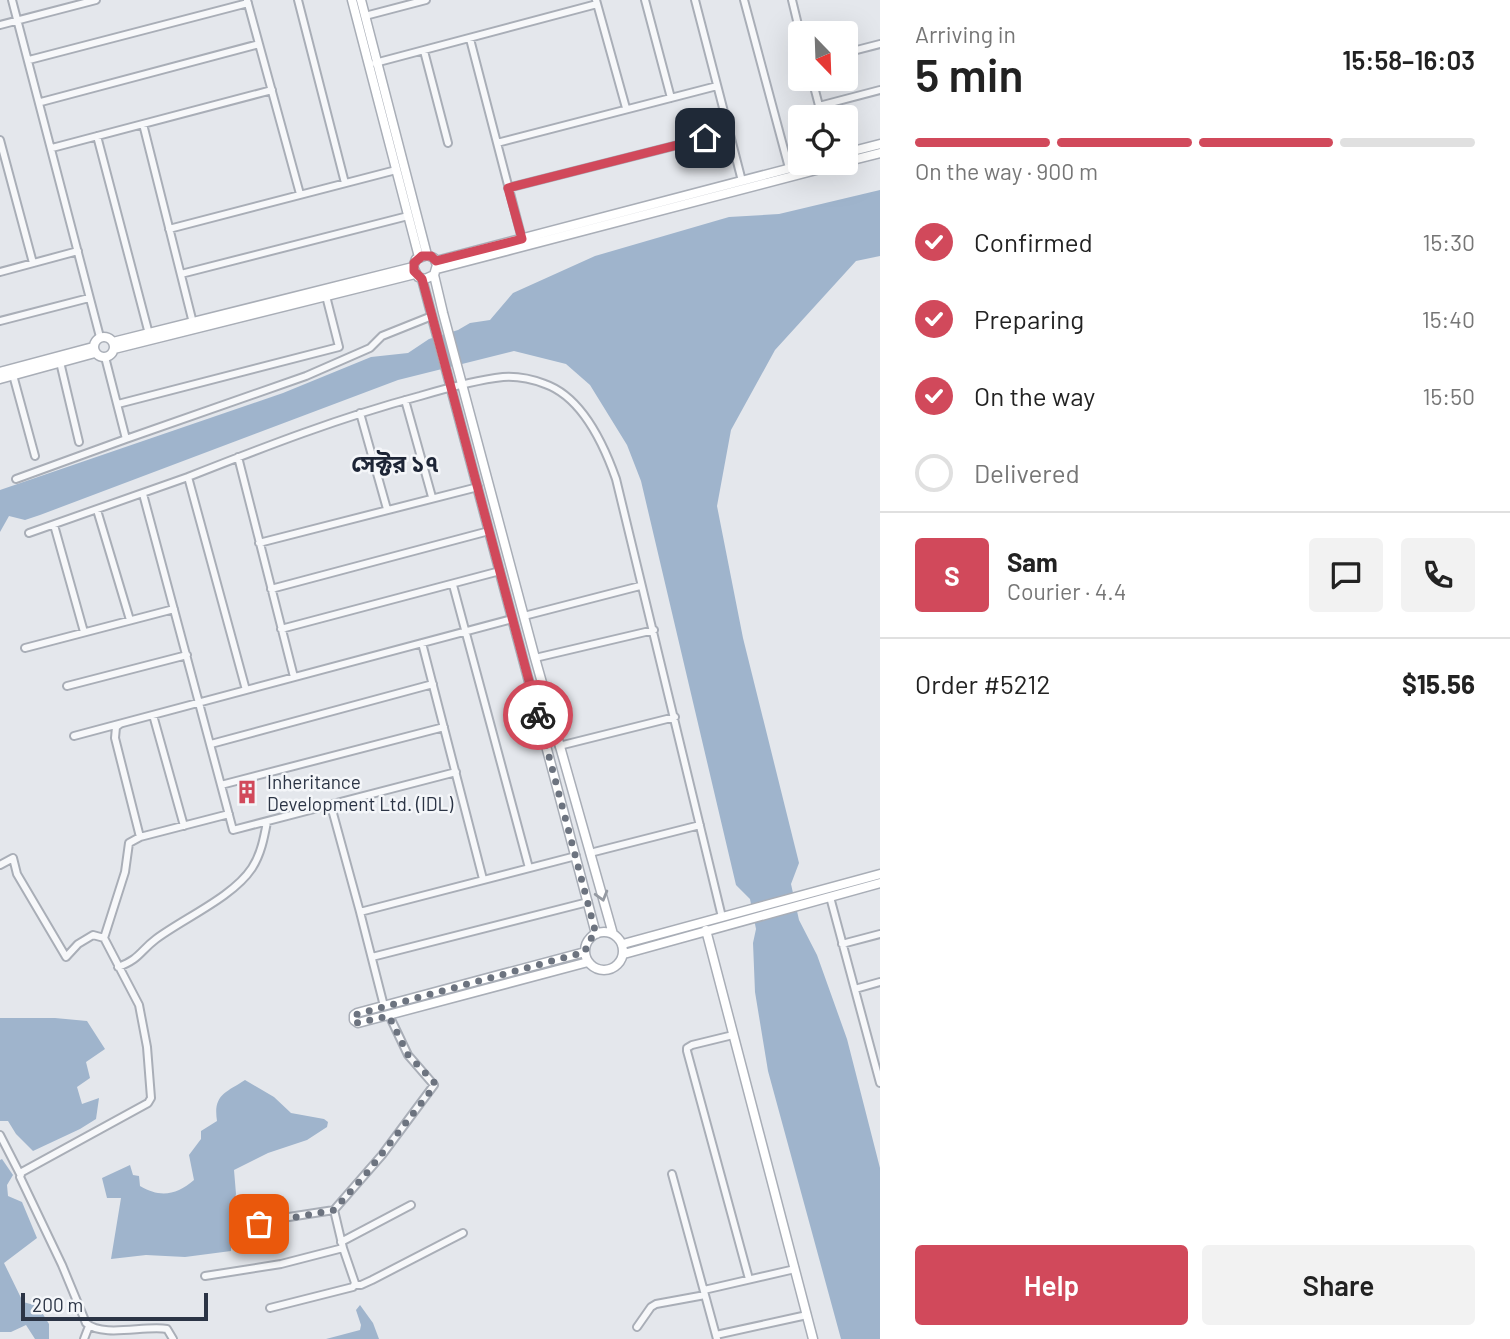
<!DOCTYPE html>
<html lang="en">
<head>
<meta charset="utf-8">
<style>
  body { margin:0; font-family:Barlow,"Noto Sans Bengali",sans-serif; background:#f2f2f2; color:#222; height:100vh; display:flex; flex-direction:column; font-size:26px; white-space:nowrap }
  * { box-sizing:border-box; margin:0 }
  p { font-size:23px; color:#767676 }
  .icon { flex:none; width:38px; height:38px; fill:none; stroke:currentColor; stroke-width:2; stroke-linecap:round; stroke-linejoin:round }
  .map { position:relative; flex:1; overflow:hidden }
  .side { display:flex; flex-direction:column; background:#fff; width:630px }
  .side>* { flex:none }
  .needle { width:46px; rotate:157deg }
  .tools { position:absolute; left:788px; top:21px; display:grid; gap:14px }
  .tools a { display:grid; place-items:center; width:70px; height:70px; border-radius:7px; background:#fff; box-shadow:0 7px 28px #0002; font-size:35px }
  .scale { position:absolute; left:21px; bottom:18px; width:187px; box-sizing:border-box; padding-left:7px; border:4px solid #2b3445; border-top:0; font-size:19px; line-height:24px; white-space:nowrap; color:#2b3445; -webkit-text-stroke:5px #f4f6f9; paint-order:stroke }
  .pin { position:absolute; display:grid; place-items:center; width:60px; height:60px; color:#fff; margin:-30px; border-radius:14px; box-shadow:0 4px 10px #0006 }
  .courier { position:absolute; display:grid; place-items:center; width:70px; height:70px; margin:-35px; border:5px solid #d1495b; border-radius:50%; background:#fff; color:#222; box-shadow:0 2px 9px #0007 }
  .overview em { font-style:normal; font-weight:600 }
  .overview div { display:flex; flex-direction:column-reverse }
  .overview { display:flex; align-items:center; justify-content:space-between; height:119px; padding:0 35px }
  h1 { font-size:46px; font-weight:600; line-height:52px }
  .bar { display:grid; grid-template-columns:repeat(4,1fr); gap:10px 7px; align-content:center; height:84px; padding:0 35px }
  .bar i { height:9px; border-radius:5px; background:#e0e0e0 }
  .bar .selected { background:#d1495b }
  .bar p { grid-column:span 4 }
  .line { display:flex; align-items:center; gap:18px; padding:0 35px; border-top:2px solid #e0e0e0 }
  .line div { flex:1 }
  .round { display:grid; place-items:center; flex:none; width:74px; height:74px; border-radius:7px; background:#f2f2f2 }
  ol { padding:0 35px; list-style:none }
  li { display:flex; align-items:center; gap:21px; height:77px }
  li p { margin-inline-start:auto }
  li .icon { padding:7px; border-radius:50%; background:#d1495b; color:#fff; stroke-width:4 }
  li:last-child { color:#767676 }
  li i { width:38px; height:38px; border:4px solid #e0e0e0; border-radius:50% }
  .cta { display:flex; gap:14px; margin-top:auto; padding:14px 35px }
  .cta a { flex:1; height:80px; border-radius:7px; background:#d1495b; color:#fff; font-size:28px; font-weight:600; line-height:80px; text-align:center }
  .cta a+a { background:#f2f2f2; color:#222 }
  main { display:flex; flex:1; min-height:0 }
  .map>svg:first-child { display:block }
</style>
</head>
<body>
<main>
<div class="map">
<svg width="880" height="1339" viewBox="0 0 880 1339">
  <rect width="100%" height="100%" fill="#e4e7ec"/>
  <path fill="#9fb4cc" d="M880,190V256L856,261L775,350L731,430L717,506L743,638L799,863L791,884L799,920L817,955L847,1039L880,1168V1339H841L768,1071L755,992L753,943L756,929L750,899L736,885L641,481L627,445L590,385L566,364L514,351L398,380L40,515L25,520L9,516L0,532V490L283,393L371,357L408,353L429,339L458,330L470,323L490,320L513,293L595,256L729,217L779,214Z
    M0,1018H55L87,1021L105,1049L86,1062L90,1078L77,1087L82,1104L99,1098L96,1119L80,1129L33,1151L16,1134L8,1121H0Z
    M245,1080L274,1097L291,1113L324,1119L328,1122L327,1127L307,1140L268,1153L234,1170L236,1194L232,1212L231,1251L185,1257L146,1255L111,1259L121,1198H107L102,1178L130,1165L133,1175L139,1176L140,1186C160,1198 177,1195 194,1180L189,1155L201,1139V1131L217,1121C213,1095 225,1093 245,1080Z
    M2,1159L13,1175L7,1185L8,1196L22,1202L37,1238L4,1263L23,1302L38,1306L49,1324V1339H35L26,1325L11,1332H0V1160Z
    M360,1305L373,1323L379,1339H326L360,1330L361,1325L356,1310Z"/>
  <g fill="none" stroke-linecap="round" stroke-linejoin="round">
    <g stroke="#a9aeb7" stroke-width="10">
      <path id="street" d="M12,0L100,337
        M247,0L300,194
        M298,0L345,183
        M596,0L626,108
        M645,0L671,98
        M695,0L742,181
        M744,0L789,168
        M792,0L800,33
        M365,16L426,0
        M0,25L96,0
        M470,39L522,239
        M424,51L448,143
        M845,53L880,44
        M29,60L248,3
        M375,63L597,4
        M812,79L822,117
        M41,102L259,44
        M819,106L880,90
        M143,124L193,323
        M97,136L149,334
        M0,140L33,263
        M497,143L717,86
        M52,148L272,90
        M508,188L729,132
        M169,229L396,170
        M0,272L78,251
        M181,274L408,216
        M0,321L89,298
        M60,362L79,442
        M13,375L35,456
        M405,400L432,497
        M118,404L339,347L326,296
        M360,413L387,509
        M126,439L306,376L370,348L382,336L432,316
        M238,457L294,677
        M16,479L126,439L105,357
        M143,494L233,830L456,772
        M97,510L130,620
        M54,525L84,632
        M29,533L188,477
        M259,543L478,487
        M453,585L529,868
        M271,589L489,531
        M524,616L640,586
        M281,629L500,571
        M422,643L483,879
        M25,648L174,609
        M535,658L654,630
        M67,686L187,655
        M246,690L188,477C264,447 341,417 420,396C447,388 475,380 503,377C517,376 532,379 545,384C582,397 604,445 616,479L722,917
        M153,715L184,826
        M120,724L116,727L115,738L140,837L129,843L125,872L104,938L139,1005L147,1047L151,1098L148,1103L22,1172L20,1177L62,1265L86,1323C103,1338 145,1325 167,1329L173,1339
        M74,736L512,619
        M211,744L433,684
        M559,746L675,717
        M221,785L444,727
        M331,806L360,912L576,856
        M140,837L229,814
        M590,853L700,825
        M0,865L13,858L17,874L66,957L78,944L93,935L104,938
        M830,897L880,1083
        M360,912L384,1006
        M842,944L880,934
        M372,957L588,902
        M118,967C140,959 140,951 156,939C184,918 233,897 252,868C261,854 264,838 267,822
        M855,989L880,982
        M733,1035L692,1045L687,1048V1051L749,1279
        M0,1135L20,1174
        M672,1174L717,1339
        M241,1229L276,1219L334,1210
        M341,1242L411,1205
        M205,1276L281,1264L343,1248L334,1210L382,1155L434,1085L408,1055L389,1015
        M355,1285H361L372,1280L463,1233
        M704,1290L795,1269
        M270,1308L353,1287L355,1283L343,1248
        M637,1327L651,1307L656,1304L705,1295
        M716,1335L807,1315
        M84,1339L89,1326"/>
    </g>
    <g stroke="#a9aeb7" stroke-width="11">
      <path id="secondary" d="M352,0L419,257
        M361,0L427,255
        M845,153L880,144
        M845,162L880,153
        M436,261L810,163
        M437,269L843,163
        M434,275L425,279L418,277L413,267L416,259L427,255L434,258L437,265L434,275L443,313L535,658L613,934
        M422,279L596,934
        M94 347a10 10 0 1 1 20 0a10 10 0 1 1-20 0Z
        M113,342L413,267
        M114,349L415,274
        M0,372L93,347
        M0,379L95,353
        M706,930L813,1339
        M585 951a19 19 0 1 1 38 0a19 19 0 1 1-38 0Z
        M623,944L880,874
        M585,952L357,1013L354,1015V1020L358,1023L588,962
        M624,954L880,883"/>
    </g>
    <use href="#street" stroke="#f7f8fa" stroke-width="6"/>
    <use href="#secondary" stroke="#fff" stroke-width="8"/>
  </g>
  <defs><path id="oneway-chevron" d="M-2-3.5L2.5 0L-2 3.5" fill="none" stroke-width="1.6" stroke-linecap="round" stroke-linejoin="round" transform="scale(1.75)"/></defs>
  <use stroke="#959aa2" href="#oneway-chevron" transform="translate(602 896) rotate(74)"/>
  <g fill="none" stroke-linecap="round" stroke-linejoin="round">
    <path stroke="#6c737f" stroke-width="7" stroke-dasharray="0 12.6" d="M259,1224L334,1210L366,1174L433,1088L434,1082L408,1055L389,1016L358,1023L354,1020V1015L585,952L588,941L596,934L538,715"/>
    <path stroke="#d1495b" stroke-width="9" d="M538,715L432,316L422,279L414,271V263L422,256H431L436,261L522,239L508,188L705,138"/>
  </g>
  <defs>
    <g id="building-bare" transform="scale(1.89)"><path d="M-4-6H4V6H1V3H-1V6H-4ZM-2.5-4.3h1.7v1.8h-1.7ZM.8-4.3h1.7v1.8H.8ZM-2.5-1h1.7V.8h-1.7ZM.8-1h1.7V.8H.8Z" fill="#d1495b" stroke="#f4f6f9" stroke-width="2.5" paint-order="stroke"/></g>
  </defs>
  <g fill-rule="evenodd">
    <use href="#building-bare" x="247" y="792"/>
  </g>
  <g text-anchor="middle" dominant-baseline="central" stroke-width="5" stroke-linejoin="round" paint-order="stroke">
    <g font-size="19" fill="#2b3445" stroke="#f4f6f9" text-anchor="start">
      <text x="267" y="781">Inheritance<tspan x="267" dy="22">Development Ltd. (IDL)</tspan></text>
    </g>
    <g font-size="23" font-weight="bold" fill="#1d2536" stroke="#f4f6f9">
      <text x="395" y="463">সেক্টর ১৭</text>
    </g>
  </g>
</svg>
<div class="tools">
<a><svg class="needle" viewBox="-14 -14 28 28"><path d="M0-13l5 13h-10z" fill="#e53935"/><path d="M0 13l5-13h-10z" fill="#767676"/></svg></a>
<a><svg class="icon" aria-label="locate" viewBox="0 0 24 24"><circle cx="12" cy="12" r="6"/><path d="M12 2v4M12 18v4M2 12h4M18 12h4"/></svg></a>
</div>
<div class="scale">200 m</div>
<div class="pin" style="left:259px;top:1224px;background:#ea580c"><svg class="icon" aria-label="bag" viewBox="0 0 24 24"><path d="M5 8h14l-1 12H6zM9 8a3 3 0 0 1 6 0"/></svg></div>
<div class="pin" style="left:705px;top:138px;background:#1f2937"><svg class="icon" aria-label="home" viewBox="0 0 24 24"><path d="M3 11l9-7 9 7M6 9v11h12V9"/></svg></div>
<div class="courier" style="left:538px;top:715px"><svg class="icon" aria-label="bike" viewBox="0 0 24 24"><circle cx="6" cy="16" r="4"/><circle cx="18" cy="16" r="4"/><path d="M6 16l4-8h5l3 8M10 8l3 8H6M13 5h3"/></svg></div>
</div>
<section class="side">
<div class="overview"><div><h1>5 min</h1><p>Arriving in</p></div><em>15:58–16:03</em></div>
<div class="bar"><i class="selected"></i><i class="selected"></i><i class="selected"></i><i></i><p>On the way · 900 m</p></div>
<ol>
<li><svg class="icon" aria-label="check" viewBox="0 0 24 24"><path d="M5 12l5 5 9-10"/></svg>Confirmed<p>15:30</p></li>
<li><svg class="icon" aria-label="check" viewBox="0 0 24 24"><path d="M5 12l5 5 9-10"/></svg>Preparing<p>15:40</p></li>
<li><svg class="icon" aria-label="check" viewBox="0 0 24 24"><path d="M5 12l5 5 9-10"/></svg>On the way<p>15:50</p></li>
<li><i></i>Delivered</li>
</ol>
<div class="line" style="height:126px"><b class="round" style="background:#d1495b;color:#fff">S</b><div><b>Sam</b><p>Courier · 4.4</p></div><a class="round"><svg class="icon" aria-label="chat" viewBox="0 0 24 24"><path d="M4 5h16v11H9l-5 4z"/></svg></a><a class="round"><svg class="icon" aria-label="phone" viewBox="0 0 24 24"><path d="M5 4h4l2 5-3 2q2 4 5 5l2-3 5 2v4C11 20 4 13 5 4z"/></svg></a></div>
<div class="line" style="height:91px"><div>Order #5212</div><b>$15.56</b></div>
<div class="cta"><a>Help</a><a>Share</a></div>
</section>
</main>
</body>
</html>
